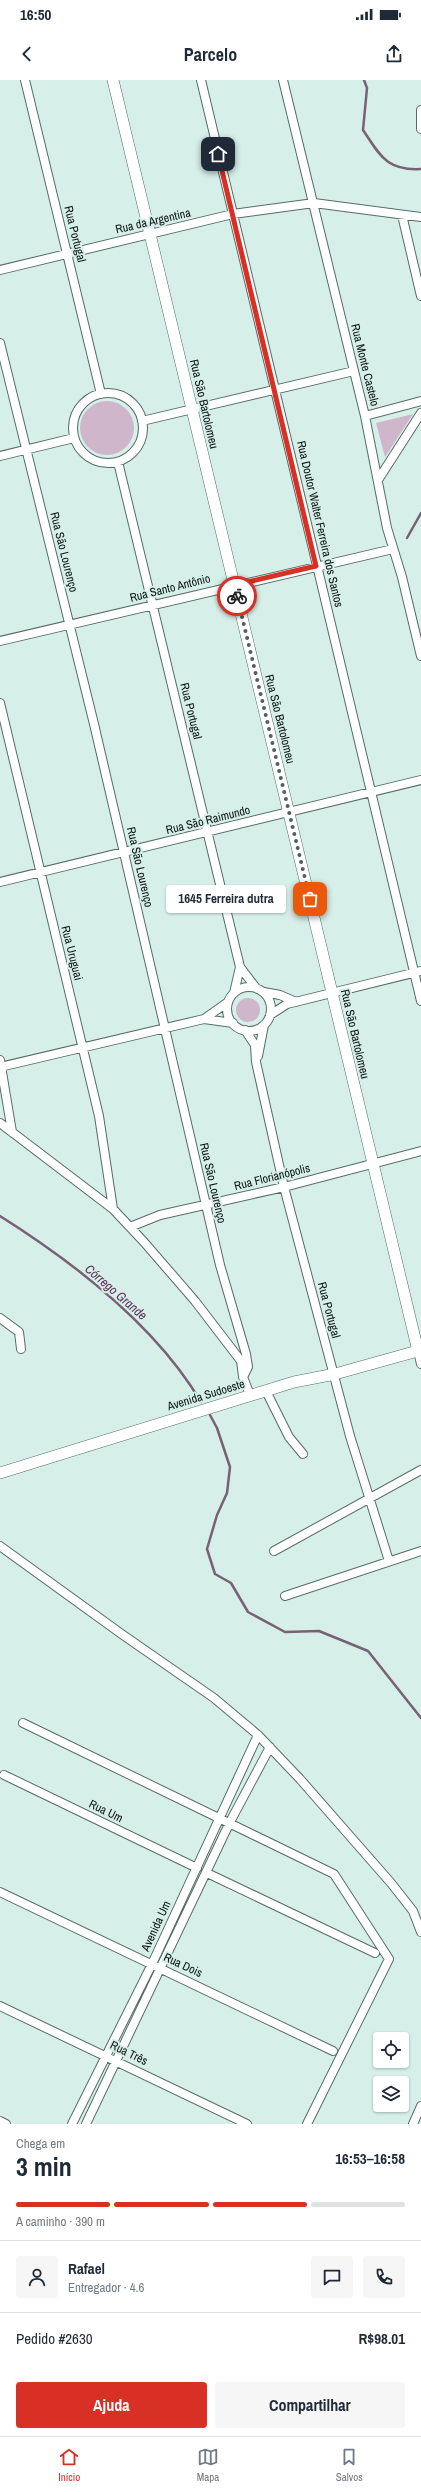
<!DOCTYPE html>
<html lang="pt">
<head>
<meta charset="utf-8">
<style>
  body { margin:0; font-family:"Archivo Narrow",sans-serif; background:#f6f6f7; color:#1f2937; height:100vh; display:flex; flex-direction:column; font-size:15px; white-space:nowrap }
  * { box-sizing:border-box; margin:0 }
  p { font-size:13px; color:#747a83 }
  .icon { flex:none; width:22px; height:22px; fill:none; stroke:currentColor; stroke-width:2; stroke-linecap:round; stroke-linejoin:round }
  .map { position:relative; height:2044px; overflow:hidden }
  .sheet { display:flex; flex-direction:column; background:#fff; flex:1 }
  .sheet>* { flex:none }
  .tools { position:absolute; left:373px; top:1952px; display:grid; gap:8px }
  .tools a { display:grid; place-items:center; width:36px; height:36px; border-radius:4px; background:#fff; box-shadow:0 1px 3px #0004; font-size:20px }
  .pin { position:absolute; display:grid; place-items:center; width:34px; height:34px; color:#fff; margin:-17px; border-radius:8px; box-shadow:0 2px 6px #0006 }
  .courier { position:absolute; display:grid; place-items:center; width:40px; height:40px; margin:-20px; border:3px solid #d93025; border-radius:50%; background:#fff; color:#222; box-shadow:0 1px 5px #0007 }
  .bubble { position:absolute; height:28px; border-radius:4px; background:#fff; box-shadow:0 1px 3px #0004; font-size:13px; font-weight:700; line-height:28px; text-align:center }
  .summary em { font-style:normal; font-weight:700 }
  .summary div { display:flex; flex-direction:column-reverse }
  .summary { display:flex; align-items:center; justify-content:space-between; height:68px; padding:0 16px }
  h1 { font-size:26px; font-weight:700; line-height:30px }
  .bar { display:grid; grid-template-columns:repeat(4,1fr); gap:6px 4px; align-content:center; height:48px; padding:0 16px }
  .bar i { height:5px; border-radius:3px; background:#e0e1e3 }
  .bar .on { background:#d93025 }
  .bar p { grid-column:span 4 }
  .line { display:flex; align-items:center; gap:10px; padding:0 16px; border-top:1px solid #e0e1e3 }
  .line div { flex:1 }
  .round { display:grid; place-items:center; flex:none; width:42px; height:42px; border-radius:4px; background:#f6f6f7 }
  .button { display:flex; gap:8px; margin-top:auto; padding:8px 16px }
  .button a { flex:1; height:46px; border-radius:4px; background:#d93025; color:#fff; font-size:16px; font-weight:700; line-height:46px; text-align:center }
  .button a+a { background:#f6f6f7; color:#1f2937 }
  .status { display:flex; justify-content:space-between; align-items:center; height:28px; padding:0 20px; background:#fff; direction:ltr }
  .status svg { height:11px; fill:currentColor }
  header { display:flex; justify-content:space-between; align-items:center; height:52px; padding:0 16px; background:#fff; font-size:18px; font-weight:700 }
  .menu { display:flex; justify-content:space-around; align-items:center; height:56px; border-top:1px solid #e0e1e3; background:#fff; font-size:11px; color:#747a83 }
  .menu a { display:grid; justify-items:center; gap:2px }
  .menu .on { color:#d93025 }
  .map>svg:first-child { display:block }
</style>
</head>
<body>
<div class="status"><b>16:50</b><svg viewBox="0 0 49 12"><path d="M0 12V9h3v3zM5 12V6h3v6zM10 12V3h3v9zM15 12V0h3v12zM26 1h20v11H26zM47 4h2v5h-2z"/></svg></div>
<header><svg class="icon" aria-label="back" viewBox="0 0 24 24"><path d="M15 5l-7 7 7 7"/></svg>Parcelo<svg class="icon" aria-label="share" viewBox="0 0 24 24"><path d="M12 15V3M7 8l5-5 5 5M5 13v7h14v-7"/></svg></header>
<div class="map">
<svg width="421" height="2044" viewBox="0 0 421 2044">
  <rect width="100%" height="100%" fill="#d6efe9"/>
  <path fill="#cfb6ca" d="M80 348a27 27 0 1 1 54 0a27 27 0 1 1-54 0Z
    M413,334L385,377L376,343Z
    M236 930a12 12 0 1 1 24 0a12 12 0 1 1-24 0Z"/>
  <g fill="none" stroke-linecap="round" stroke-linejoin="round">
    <path stroke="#786174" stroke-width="2.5" d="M364,0L367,8L363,50C380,75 386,91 421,89
      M407,458L421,433
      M0,1136C73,1182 156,1246 201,1322
      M210,1335L217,1348L230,1387L227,1413L217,1435L207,1469L215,1494L231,1503L248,1532L285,1552L319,1551L368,1571L421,1638"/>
    <g stroke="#566c67" stroke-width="10">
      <path id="minor" d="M25,0L101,314
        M201,0L421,921
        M283,0L365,336L387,448L402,497L421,576
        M421,30V49
        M402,135L421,216
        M0,190L233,134L314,123L421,137
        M0,263L94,644L220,1185L246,1274L248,1287L243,1297L250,1315
        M73 348a35 35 0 1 1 70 0a35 35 0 1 1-70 0Z
        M365,336L421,321
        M142,341L354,291
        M0,376L74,358
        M118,382L240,887L256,908
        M378,400L421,333
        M0,561L393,469
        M0,623L99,1036L113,1129
        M0,802L421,700
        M227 929a22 22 0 1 1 44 0a22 22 0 1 1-44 0Z
        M264,912L280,915L296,922
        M234,913L240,887
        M270,935L287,924L421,891
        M204,939L228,922
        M245,950L255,965L256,982L284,1107L350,1356L389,1481
        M258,976L264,945
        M0,980L12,1052
        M0,987L204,939L233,943
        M0,1043L113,1129L144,1162L195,1221L241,1281L243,1296
        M130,1147L160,1135L284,1107L421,1071
        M0,1238L19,1252L21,1269
        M418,1271L421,1284
        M266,1311L289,1357L303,1374
        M0,1466L123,1555L214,1618L258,1655L300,1699L391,1803L413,1831L421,1852
        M274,1471L421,1390
        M285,1516L421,1471
        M23,1643L334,1794L389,1879L307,2044
        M4,1695L197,1788
        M207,1793L375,1873
        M0,1812L333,1971
        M0,1926L247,2044
        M0,2041L6,2044
        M72,2044L152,1884L258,1655
        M86,2044L230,1742L270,1667
        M413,2044L421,2026"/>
    </g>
    <g stroke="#566c67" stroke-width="12">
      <path id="tertiary" d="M113,0L418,1271
        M0,1393L294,1302L335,1294L421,1270"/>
    </g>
    <use href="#minor" stroke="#fff" stroke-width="8"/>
    <use href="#tertiary" stroke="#fff" stroke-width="11"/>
  </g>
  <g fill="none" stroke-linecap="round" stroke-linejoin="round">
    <path stroke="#52605d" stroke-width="4" stroke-dasharray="0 7.2" d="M237,516L310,819"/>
    <path stroke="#d93025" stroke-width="5" d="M218,74L316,486L235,505L237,516"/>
  </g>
  <g text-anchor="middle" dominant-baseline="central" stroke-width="4" stroke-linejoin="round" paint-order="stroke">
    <g font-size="12" fill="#0b1311" stroke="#d6efe9">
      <text transform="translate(153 141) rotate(-13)">Rua da Argentina</text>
      <text transform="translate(75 154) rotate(76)">Rua Portugal</text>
      <text transform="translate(365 285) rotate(76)">Rua Monte Castelo</text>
      <text transform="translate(204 324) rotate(77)">Rua São Bartolomeu</text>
      <text transform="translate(320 444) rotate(77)">Rua Doutor Walter Ferreira dos Santos</text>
      <text transform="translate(64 472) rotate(76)">Rua São Lourenço</text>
      <text transform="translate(170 508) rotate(-14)">Rua Santo Antônio</text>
      <text transform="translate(191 631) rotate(76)">Rua Portugal</text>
      <text transform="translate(280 639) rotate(76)">Rua São Bartolomeu</text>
      <text transform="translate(208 740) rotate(-14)">Rua São Raimundo</text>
      <text transform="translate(140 787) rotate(77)">Rua São Lourenço</text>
      <text transform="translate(72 873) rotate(76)">Rua Uruguai</text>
      <text transform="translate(355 954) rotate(77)">Rua São Bartolomeu</text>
      <text transform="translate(272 1097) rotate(-14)">Rua Florianópolis</text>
      <text transform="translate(213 1103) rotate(77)">Rua São Lourenço</text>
      <text transform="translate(329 1230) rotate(75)">Rua Portugal</text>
      <text transform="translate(206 1315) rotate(-17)">Avenida Sudoeste</text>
      <text transform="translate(106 1731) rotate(26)">Rua Um</text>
      <text transform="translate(156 1846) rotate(-65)">Avenida Um</text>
      <text transform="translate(183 1885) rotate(25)">Rua Dois</text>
      <text transform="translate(129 1973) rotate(26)">Rua Três</text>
    </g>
    <g font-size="13" font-style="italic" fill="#5c2d54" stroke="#d6efe9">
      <text transform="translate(116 1212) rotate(41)">Córrego Grande</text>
    </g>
  </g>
</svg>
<div class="tools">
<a><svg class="icon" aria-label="locate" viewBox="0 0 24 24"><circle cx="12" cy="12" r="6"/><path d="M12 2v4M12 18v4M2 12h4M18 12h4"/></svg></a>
<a><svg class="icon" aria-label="layers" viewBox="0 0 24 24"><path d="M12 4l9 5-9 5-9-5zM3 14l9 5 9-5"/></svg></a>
</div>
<div class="pin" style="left:310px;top:819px;background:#ea580c"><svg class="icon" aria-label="bag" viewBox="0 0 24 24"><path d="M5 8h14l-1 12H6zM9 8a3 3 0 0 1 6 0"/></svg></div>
<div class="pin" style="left:218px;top:74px;background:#1f2937"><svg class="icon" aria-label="home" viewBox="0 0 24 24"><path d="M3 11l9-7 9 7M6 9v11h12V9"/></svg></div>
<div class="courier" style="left:237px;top:516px"><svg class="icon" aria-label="bike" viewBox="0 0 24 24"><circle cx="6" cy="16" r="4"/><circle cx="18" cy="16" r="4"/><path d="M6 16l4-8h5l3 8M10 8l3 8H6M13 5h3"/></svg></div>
<div class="bubble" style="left:166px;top:805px;width:120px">1645 Ferreira dutra</div>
</div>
<section class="sheet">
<div class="summary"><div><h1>3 min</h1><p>Chega em</p></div><em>16:53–16:58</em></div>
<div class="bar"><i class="on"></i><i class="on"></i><i class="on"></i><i></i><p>A caminho · 390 m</p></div>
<div class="line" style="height:72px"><a class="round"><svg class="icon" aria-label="person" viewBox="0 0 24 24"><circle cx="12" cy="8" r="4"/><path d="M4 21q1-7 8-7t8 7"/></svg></a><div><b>Rafael</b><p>Entregador · 4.6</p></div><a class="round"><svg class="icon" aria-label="chat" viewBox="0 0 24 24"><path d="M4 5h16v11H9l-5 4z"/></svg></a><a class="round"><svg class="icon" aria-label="phone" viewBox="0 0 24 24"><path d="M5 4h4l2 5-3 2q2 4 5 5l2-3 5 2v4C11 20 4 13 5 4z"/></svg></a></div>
<div class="line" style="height:52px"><div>Pedido #2630</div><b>R$98.01</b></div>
<div class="button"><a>Ajuda</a><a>Compartilhar</a></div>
</section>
<nav class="menu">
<a class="on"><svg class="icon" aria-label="home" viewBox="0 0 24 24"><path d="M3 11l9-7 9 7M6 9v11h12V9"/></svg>Início</a>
<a><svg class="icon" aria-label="map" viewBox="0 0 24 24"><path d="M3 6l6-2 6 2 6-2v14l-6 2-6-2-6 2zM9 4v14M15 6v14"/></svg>Mapa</a>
<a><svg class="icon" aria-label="saved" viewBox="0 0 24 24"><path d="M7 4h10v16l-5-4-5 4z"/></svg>Salvos</a>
</nav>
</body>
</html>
